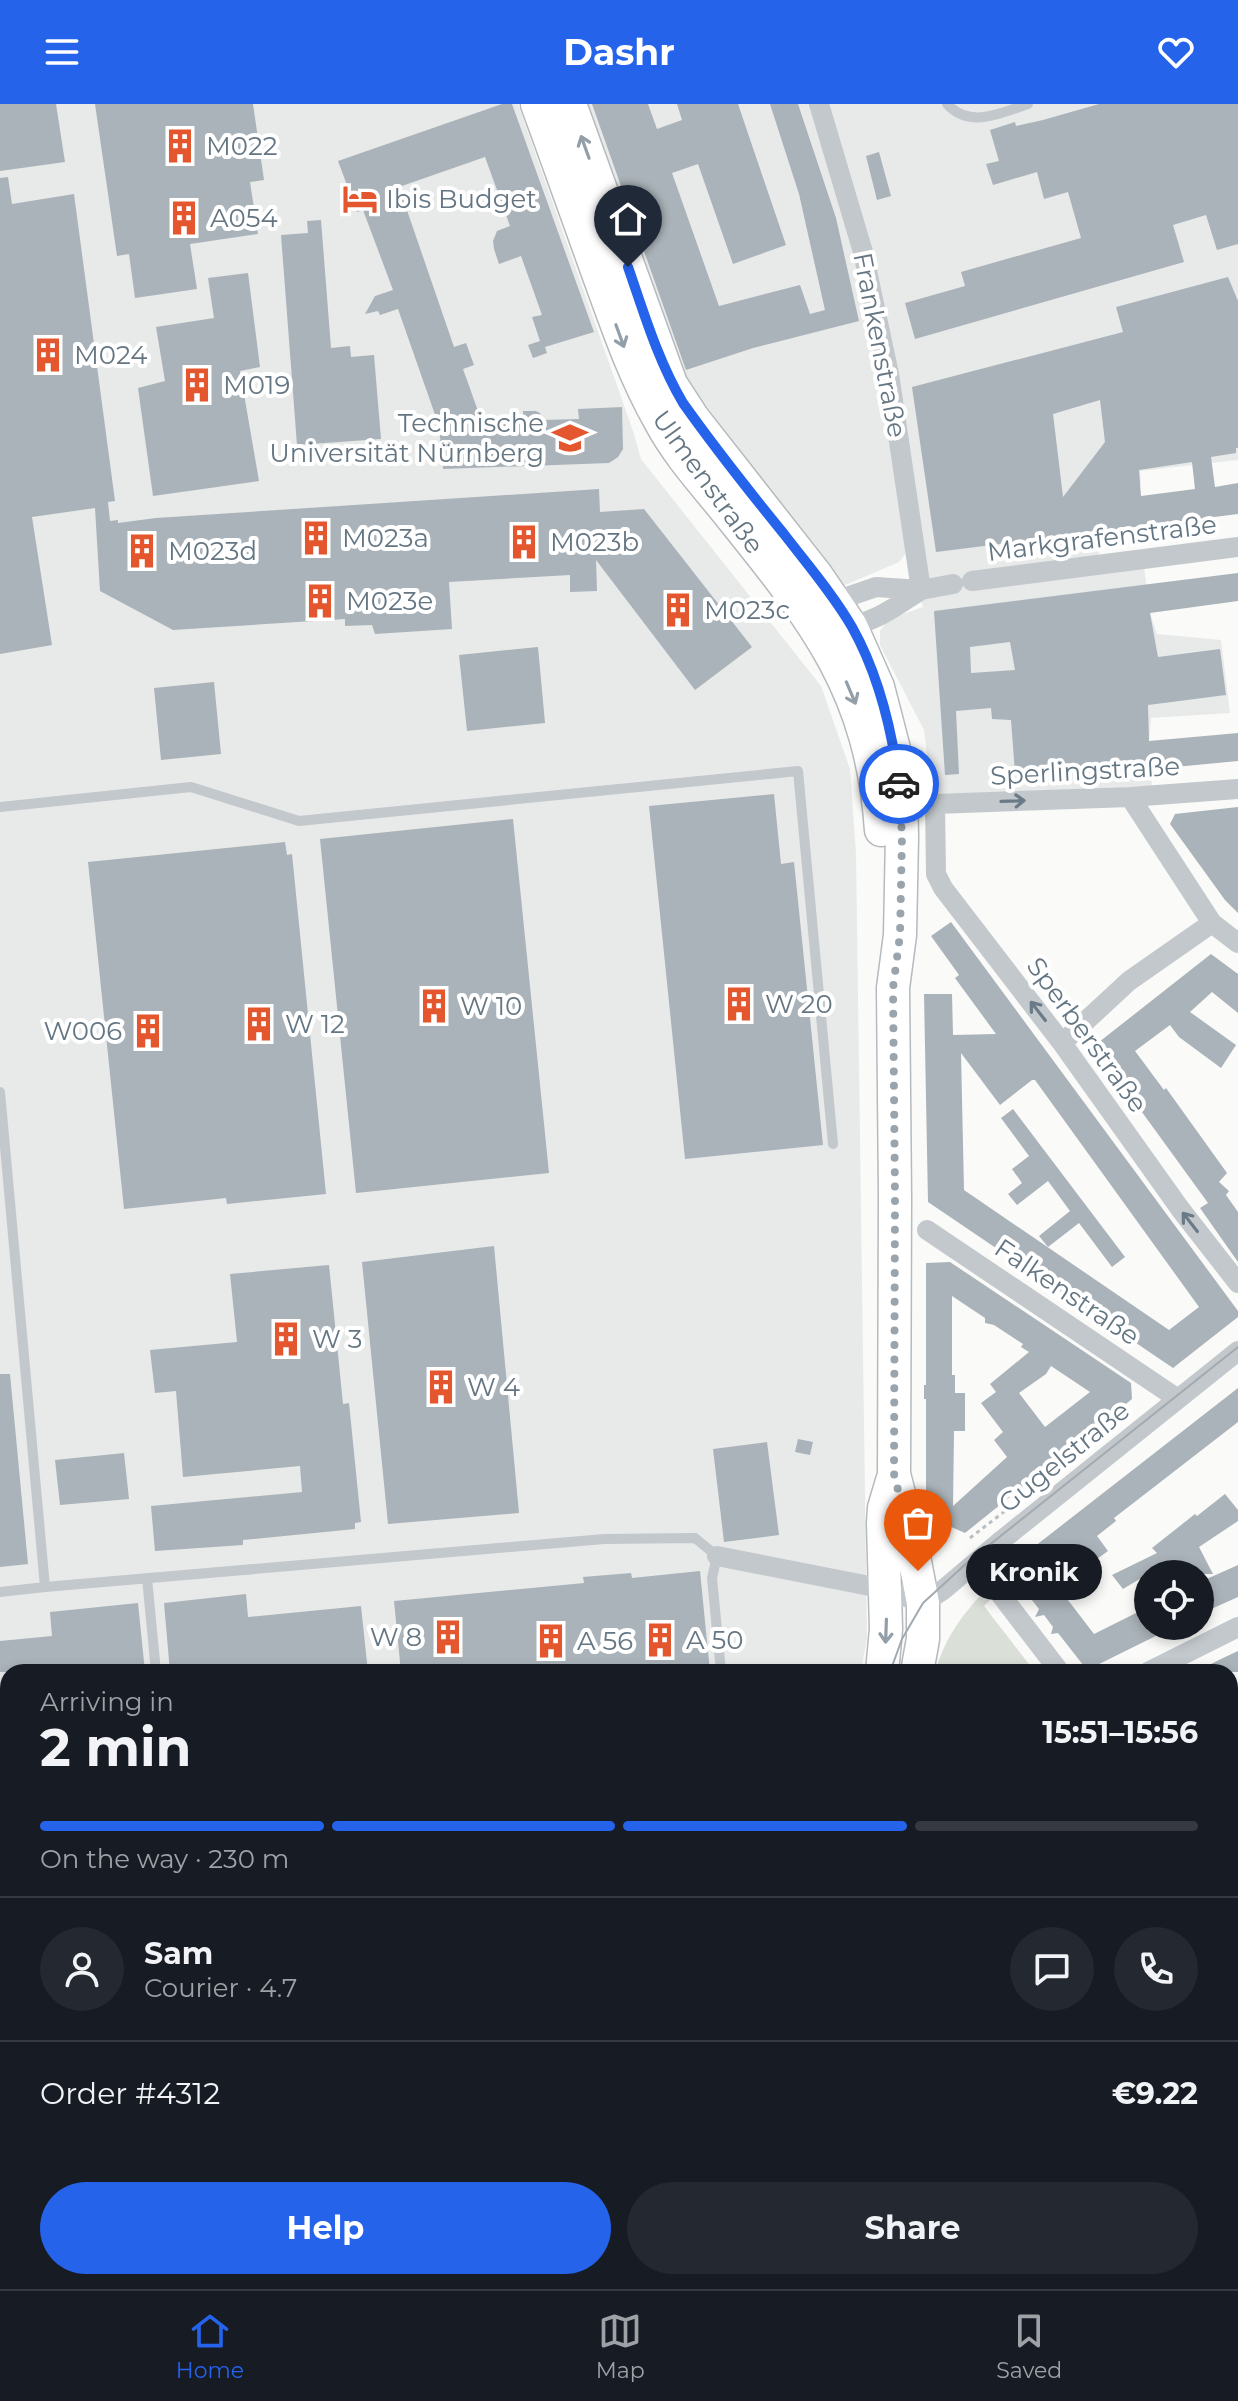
<!DOCTYPE html>
<html lang="en">
<head>
<meta charset="utf-8">
<style>
  body { margin:0; font-family:Montserrat,sans-serif; background:#242831; color:#f1f3f6; height:100vh; display:flex; flex-direction:column; font-size:30px; white-space:nowrap }
  * { box-sizing:border-box; margin:0 }
  p { font-size:26px; color:#9ea1a6 }
  .icon { flex:none; width:44px; height:44px; fill:none; stroke:currentColor; stroke-width:2; stroke-linecap:round; stroke-linejoin:round }
  .map { position:relative; flex:1; overflow:hidden }
  .sheet { position:absolute; left:0px; top:1560px; width:1238px; height:626px; display:flex; flex-direction:column; background:#171b24; border-radius:24px 24px 0 0; box-shadow:0 4px 12px #0003 }
  .sheet>* { flex:none }
  .controls { position:absolute; left:1134px; top:1456px; display:grid; gap:16px }
  .controls a { display:grid; place-items:center; width:80px; height:80px; border-radius:50%; background:#171b24; box-shadow:0 4px 12px #0003; font-size:40px }
  .pin { position:absolute; display:grid; place-items:center; width:68px; height:68px; color:#fff; margin:-82px -34px; border-radius:50% 50% 50% 0; rotate:-45deg; box-shadow:0 0 8px #0007 }
  .pin .icon { rotate:45deg }
  .courier { position:absolute; display:grid; place-items:center; width:80px; height:80px; margin:-40px; border:6px solid #2563eb; border-radius:50%; background:#fff; color:#222; box-shadow:0 2px 10px #0007 }
  .bubble { position:absolute; height:56px; border-radius:28px; background:#171b24; box-shadow:0 4px 12px #0003; font-size:26px; font-weight:700; line-height:56px; text-align:center }
  .headline em { font-style:normal; font-weight:700 }
  .headline div { display:flex; flex-direction:column-reverse }
  .headline { display:flex; align-items:center; justify-content:space-between; height:136px; padding:0 40px }
  h1 { font-size:52px; font-weight:700; line-height:60px }
  .bar { display:grid; grid-template-columns:repeat(4,1fr); gap:12px 8px; align-content:center; height:96px; padding:0 40px }
  .bar i { height:10px; border-radius:6px; background:#363941 }
  .bar .active { background:#2563eb }
  .bar p { grid-column:span 4 }
  .line { display:flex; align-items:center; gap:20px; padding:0 40px; border-top:2px solid #363941 }
  .line div { flex:1 }
  .round { display:grid; place-items:center; flex:none; width:84px; height:84px; border-radius:42px; background:#242831 }
  .button { display:flex; gap:16px; margin-top:auto; padding:16px 40px }
  .button a { flex:1; height:92px; border-radius:48px; background:#2563eb; color:#fff; font-size:32px; font-weight:700; line-height:92px; text-align:center }
  .button a+a { background:#242831; color:#f1f3f6 }
  header { display:flex; justify-content:space-between; align-items:center; height:104px; padding:0 40px; background:#2563eb; color:#fff; font-size:36px; font-weight:700 }
  .dock { display:flex; justify-content:space-around; align-items:center; height:112px; border-top:2px solid #363941; background:#171b24; font-size:22px; color:#9ea1a6 }
  .dock a { display:grid; justify-items:center; gap:4px }
  .dock .active { color:#2563eb }
  .map>svg:first-child { display:block }
</style>
</head>
<body>
<header><svg class="icon" aria-label="menu" viewBox="0 0 24 24"><path d="M4 6h16M4 12h16M4 18h16"/></svg>Dashr<svg class="icon" aria-label="heart" viewBox="0 0 24 24"><path d="M12 20l-8-8c-3-5 5-10 8-4 3-6 11-1 8 4z"/></svg></header>
<div class="map">
<svg width="1238" height="2185" viewBox="0 0 1238 2185">
  <rect width="100%" height="100%" fill="#fafaf8"/>
  <path fill="#e8e9e9" d="M0,0H518L633,327L641,355L821,582L850,665L856,749L867,1534L861,1568H8V2178H705L703,2185H0Z
    M578,0H1238V356L1140,367L1141,379L1113,382L1091,401L1102,468L1144,463L1150,509L1157,530L1221,536L1230,609L1151,614L1149,637L1152,682L932,691L924,626L880,541V527L889,515L923,503L907,448L899,458L843,482L698,306Z"/>
  <path fill="#dadfd7" d="M985,1486L992,1494L984,1502L1035,1568H935C946,1532 961,1513 985,1486Z"/>
  <path fill="#aab3b9" fill-rule="evenodd" d="M0,0H56L65,58L0,67Z
    M95,0H253L264,76L250,78L258,130L190,140L197,185L135,194L129,150L117,152Z
    M502,0H512L594,228L545,243L547,249L533,254L528,241L540,237L532,213L542,211L521,152L499,160L494,145L493,137L497,127L510,122L485,53L399,83L454,243L466,239L474,261L463,265L483,321L523,319V307H536L540,309L542,316L579,315L578,305L622,303L623,345L618,353L609,359L443,365L439,322L398,205L380,211L378,207L365,210L375,192L393,186L363,106L357,108L338,57Z
    M592,0H648L657,25L682,16L677,0H738L786,141L733,160L698,60L672,69L719,202L800,181L810,210L825,206L799,90L770,0H798L836,114L859,217L753,244L686,266Z
    M1099,0H1238V140L1217,146L1206,111L1173,121L1184,158L915,235L905,199L965,182L961,168L1081,134L1068,88L1044,95L1037,68L993,81L986,60L999,57L990,26L1015,18L1016,22L1043,16Z
    M879,48L891,92L877,96L866,52Z
    M8,73L12,100L74,90L115,397L108,398L110,417L118,416V419L156,414L599,385L600,408L644,405L752,543L695,586L596,456L597,487L570,488V471L449,478L452,525L375,530L372,521L345,522V515L173,526L100,487L95,404L32,413L52,541L0,550V74Z
    M321,116L331,244L350,242L351,253L374,251L381,335L297,341L281,131L308,129L307,117Z
    M248,169L260,263L240,267L259,377L153,392L138,284L165,277L156,223L214,214L208,174Z
    M1228,173L1238,197V344H1236V349L1211,353L1215,383L1238,379V410L936,448L912,283L1123,228L1116,203ZM1100,296L1105,338L1063,393L1053,310ZM1192,358L1195,385L1141,392L1139,366Z
    M1238,469V497L1150,509L1158,553L1220,545L1226,591L1148,601L1149,637L1238,629V657L1154,665L1015,669L1011,616L992,615L991,604L956,607L959,670L945,671L934,507ZM1010,538L1015,566L971,569L970,543Z
    M538,543L545,619L467,627L459,551Z
    M214,578L221,650L161,656L154,584Z
    M774,690L781,760L794,758L823,1041L685,1055L649,702Z
    M1238,703V809L1225,796L1170,720L1175,710Z
    M513,715L549,1069L356,1089L320,735Z
    M285,738L287,751L292,750L326,1090L227,1100L226,1094L124,1105L88,758Z
    M951,818L1238,1207V1213L1173,1264L928,1098L924,890H952L953,931L996,930L955,874L959,871L931,832ZM961,949L1000,1001L1032,976H1035L1199,1203L1169,1226L964,1086Z
    M1211,850L1238,870V909L1212,888L1190,908L1236,941L1221,964L1179,933L1170,921L1135,947L1164,986L1166,984L1227,1069L1219,1078L1229,1087L1226,1091L1238,1108V1158L1200,1104L1208,1099L1094,942Z
    M1013,1005L1125,1153L1112,1163L1079,1119L1048,1143L1039,1132L1070,1107L1048,1077L1017,1101L1008,1090L1022,1079L1012,1065L1029,1052L1001,1014Z
    M494,1142L519,1409L388,1420L362,1158Z
    M950,1158L1131,1279L1132,1295L965,1429L926,1412V1295H924V1281H926V1159ZM952,1192L985,1214V1219L994,1221L1023,1240L1021,1243L1029,1248L990,1280L996,1288L981,1299L1003,1328L994,1336L1007,1353L953,1402L954,1327H965V1289H955V1271H952ZM1051,1262L1090,1288L1045,1323L1019,1289L1046,1270Z
    M329,1161L343,1300L349,1299L361,1418L355,1419V1425L243,1436V1441L155,1447L151,1402L302,1388L300,1362L183,1373L176,1287L155,1289L150,1246L237,1238L230,1170Z
    M0,1270H10L28,1460L0,1463Z
    M1238,1284V1318L1114,1414L1116,1417L1097,1432L1108,1447L1090,1460L1080,1446L1048,1470L1094,1530L1148,1503V1522H1176L1087,1566L1058,1529L1051,1530L1053,1523L1044,1511L1035,1513L1039,1505L1008,1466L1039,1439Z
    M798,1335L813,1338L810,1351L795,1348Z
    M767,1338L779,1431L724,1438L713,1345Z
    M124,1349L129,1395L60,1401L55,1356Z
    M1225,1390L1238,1406V1417L1199,1443L1213,1470H1148L1123,1485L1112,1471L1157,1449L1152,1444L1195,1410L1197,1412Z
    M1238,1461V1493L1200,1510V1478Z
    M700,1467L710,1568H401L394,1497L584,1479L583,1473L631,1469L632,1474Z
    M246,1490L248,1513L361,1502L368,1568H170L164,1499Z
    M138,1499L145,1568H0V1537L52,1532L50,1508Z
    M1238,1547V1568H1195L1223,1554Z"/>
  <g fill="none" stroke-linecap="round" stroke-linejoin="round">
    <g stroke="#b5babe" stroke-width="35">
      <path id="primary" d="M537,0C558,57 578,114 599,172C617,222 634,271 660,317C678,351 705,380 729,410C814,516 871,584 881,726
        M570,0L671,280L693,314L817,472L851,522L878,583L894,645L901,692L902,732L900,831L893,884L895,1093L894,1370L910,1432L923,1499V1535L917,1568
        M882,1568L886,1525L883,1419L884,1404L892,1377
        M731,2185L733,2178
        M768,2185L769,2178"/>
    </g>
    <path stroke="#bbbfc2" stroke-width="3" stroke-dasharray="4 4" stroke-linecap="butt" d="M970,1434L1005,1407
      M1230,2021L1238,2020"/>
    <path stroke="#c3c8cc" stroke-width="10" d="M947,0C970,25 1001,9 1028,0
      M0,703L191,683L299,717L798,667L833,1040
      M0,988L45,1483L604,1435L695,1434L717,1452L712,1474L721,1568
      M147,1474L156,1568
      M0,1488L45,1483
      M214,2178L215,2185
      M686,2185L689,2178"/>
    <path stroke="#c3c8cc" stroke-width="20" d="M819,0L863,148L889,270L921,486
      M972,477L1238,443
      M828,507L844,494L876,483L921,486L953,480
      M842,522C871,522 898,501 921,486
      M1238,685L1130,693L935,700L936,770L943,784L1062,939L1181,1106L1238,1179
      M1130,693L1212,819L1238,839
      M1062,939L1129,877L1212,819
      M927,1126L1178,1295
      M717,1452L885,1485L923,1499L943,1486L1002,1436L1238,1247
      M994,1482L1060,1568
      M1148,1568L1238,1523
      M1230,1753L1238,1755
      M1230,1972H1238
      M1230,2166H1238
      M790,2178L797,2182L808,2183L929,2178
      M1090,2178L1091,2185"/>
    <use href="#primary" stroke="#fff" stroke-width="32"/>
    <path stroke="#a2aab0" stroke-width="2" d="M890,1568L902,1535L923,1499L968,1458L1238,1243
      M750,2185L752,2178"/>
  </g>
  <defs><path id="oneway-shaft" d="M-6 0H5M1.5-3L5.5 0L1.5 3" fill="none" stroke-width="1.6" stroke-linecap="round" stroke-linejoin="round" transform="scale(2)"/></defs>
  <g stroke="#939fa8">
    <use href="#oneway-shaft" transform="translate(585 43) rotate(-110)"/>
    <use href="#oneway-shaft" transform="translate(620 232) rotate(70)"/>
    <use href="#oneway-shaft" transform="translate(851 589) rotate(67)"/>
    <use href="#oneway-shaft" transform="translate(886 1527) rotate(92)"/>
  </g>
  <g stroke="#6a7a87">
    <use href="#oneway-shaft" transform="translate(1013 697) rotate(-2)"/>
    <use href="#oneway-shaft" transform="translate(1038 907) rotate(-128)"/>
    <use href="#oneway-shaft" transform="translate(1190 1118) rotate(-128)"/>
  </g>
  <g fill="none" stroke-linecap="round" stroke-linejoin="round">
    <path stroke="#99a4ac" stroke-width="8" stroke-dasharray="0 14.4" d="M899,680L902,732L900,831L893,884L895,1093L894,1370L918,1467"/>
    <path stroke="#2563eb" stroke-width="10" d="M628,163C644,209 658,257 683,299C715,344 749,387 784,430C807,460 833,490 852,523C879,571 892,626 899,680"/>
  </g>
  <defs>
    <g id="building-bare" transform="scale(2.76)"><path d="M-4-6H4V6H1V3H-1V6H-4ZM-2.5-4.3h1.7v1.8h-1.7ZM.8-4.3h1.7v1.8H.8ZM-2.5-1h1.7V.8h-1.7ZM.8-1h1.7V.8H.8Z" fill="#e4572e" stroke="#fff" stroke-width="2.5" paint-order="stroke"/></g>
    <g id="hotel-bare" transform="scale(2.76)"><path d="M-6-4.5h1.5V1H6V5H4.5V3h-9V5H-6ZM-4 0a1.8 1.8 0 1 1 3.6 0ZM.5 0V-2.5h3Q6-2.5 6 0Z" fill="#e4572e" stroke="#fff" stroke-width="2.5" paint-order="stroke"/></g>
    <g id="university-bare" transform="scale(2.76)"><path d="M0-5L7-2L0 1L-7-2ZM-4 1L0 2.5L4 1V4Q0 6-4 4Z" fill="#e4572e" stroke="#fff" stroke-width="2.5" paint-order="stroke"/></g>
  </defs>
  <g fill-rule="evenodd">
    <use href="#building-bare" x="180" y="42"/>
    <use href="#hotel-bare" x="360" y="95"/>
    <use href="#building-bare" x="184" y="114"/>
    <use href="#building-bare" x="48" y="251"/>
    <use href="#building-bare" x="197" y="281"/>
    <use href="#university-bare" x="570" y="334"/>
    <use href="#building-bare" x="316" y="434"/>
    <use href="#building-bare" x="524" y="438"/>
    <use href="#building-bare" x="142" y="447"/>
    <use href="#building-bare" x="320" y="497"/>
    <use href="#building-bare" x="678" y="506"/>
    <use href="#building-bare" x="739" y="900"/>
    <use href="#building-bare" x="434" y="902"/>
    <use href="#building-bare" x="259" y="920"/>
    <use href="#building-bare" x="148" y="927"/>
    <use href="#building-bare" x="286" y="1235"/>
    <use href="#building-bare" x="441" y="1283"/>
    <use href="#building-bare" x="448" y="1533"/>
    <use href="#building-bare" x="660" y="1536"/>
    <use href="#building-bare" x="551" y="1537"/>
  </g>
  <g text-anchor="middle" dominant-baseline="central" stroke-width="8" stroke-linejoin="round" paint-order="stroke">
    <g font-size="26" fill="#657683" stroke="#fff" text-anchor="start">
      <text x="206" y="42">M022</text>
      <text x="386" y="95">Ibis Budget</text>
      <text x="210" y="114">A054</text>
      <text x="74" y="251">M024</text>
      <text x="223" y="281">M019</text>
      <text x="544" y="319" text-anchor="end">Technische<tspan x="544" dy="30">Universität Nürnberg</tspan></text>
      <text x="342" y="434">M023a</text>
      <text x="550" y="438">M023b</text>
      <text x="168" y="447">M023d</text>
      <text x="346" y="497">M023e</text>
      <text x="704" y="506">M023c</text>
      <text x="765" y="900">W 20</text>
      <text x="460" y="902">W 10</text>
      <text x="285" y="920">W 12</text>
      <text x="122" y="927" text-anchor="end">W006</text>
      <text x="312" y="1235">W 3</text>
      <text x="467" y="1283">W 4</text>
      <text x="422" y="1533" text-anchor="end">W 8</text>
      <text x="686" y="1536">A 50</text>
      <text x="577" y="1537">A 56</text>
    </g>
    <g font-size="26" fill="#657683" stroke="#fff">
      <text transform="translate(880 241) rotate(79)">Frankenstraße</text>
      <text transform="translate(708 378) rotate(54)">Ulmenstraße</text>
      <text transform="translate(1102 434) rotate(-7)">Markgrafenstraße</text>
      <text transform="translate(1085 667) rotate(-3)">Sperlingstraße</text>
      <text transform="translate(1087 931) rotate(54)">Sperberstraße</text>
      <text transform="translate(1067 1188) rotate(34)">Falkenstraße</text>
      <text transform="translate(1064 1353) rotate(-39)">Gugelstraße</text>
    </g>
  </g>
</svg>
<div class="controls">
<a><svg class="icon" aria-label="locate" viewBox="0 0 24 24"><circle cx="12" cy="12" r="6"/><path d="M12 2v4M12 18v4M2 12h4M18 12h4"/></svg></a>
</div>
<div class="pin" style="left:918px;top:1467px;background:#ea580c"><svg class="icon" aria-label="bag" viewBox="0 0 24 24"><path d="M5 8h14l-1 12H6zM9 8a3 3 0 0 1 6 0"/></svg></div>
<div class="pin" style="left:628px;top:163px;background:#1f2937"><svg class="icon" aria-label="home" viewBox="0 0 24 24"><path d="M3 11l9-7 9 7M6 9v11h12V9"/></svg></div>
<div class="courier" style="left:899px;top:680px"><svg class="icon" aria-label="car" viewBox="0 0 24 24"><path d="M5 17H2v-5l4-1 3-4h7l3 4 3 1v5h-3M9 17h6M6 11h13"/><circle cx="7" cy="17" r="2"/><circle cx="17" cy="17" r="2"/></svg></div>
<div class="bubble" style="left:966px;top:1440px;width:136px">Kronik</div>
<section class="sheet">
<div class="headline"><div><h1>2 min</h1><p>Arriving in</p></div><em>15:51–15:56</em></div>
<div class="bar"><i class="active"></i><i class="active"></i><i class="active"></i><i></i><p>On the way · 230 m</p></div>
<div class="line" style="height:144px"><a class="round"><svg class="icon" aria-label="person" viewBox="0 0 24 24"><circle cx="12" cy="8" r="4"/><path d="M4 21q1-7 8-7t8 7"/></svg></a><div><b>Sam</b><p>Courier · 4.7</p></div><a class="round"><svg class="icon" aria-label="chat" viewBox="0 0 24 24"><path d="M4 5h16v11H9l-5 4z"/></svg></a><a class="round"><svg class="icon" aria-label="phone" viewBox="0 0 24 24"><path d="M5 4h4l2 5-3 2q2 4 5 5l2-3 5 2v4C11 20 4 13 5 4z"/></svg></a></div>
<div class="line" style="height:104px"><div>Order #4312</div><b>€9.22</b></div>
<div class="button"><a>Help</a><a>Share</a></div>
</section>
</div>
<nav class="dock">
<a class="active"><svg class="icon" aria-label="home" viewBox="0 0 24 24"><path d="M3 11l9-7 9 7M6 9v11h12V9"/></svg>Home</a>
<a><svg class="icon" aria-label="map" viewBox="0 0 24 24"><path d="M3 6l6-2 6 2 6-2v14l-6 2-6-2-6 2zM9 4v14M15 6v14"/></svg>Map</a>
<a><svg class="icon" aria-label="saved" viewBox="0 0 24 24"><path d="M7 4h10v16l-5-4-5 4z"/></svg>Saved</a>
</nav>
</body>
</html>
